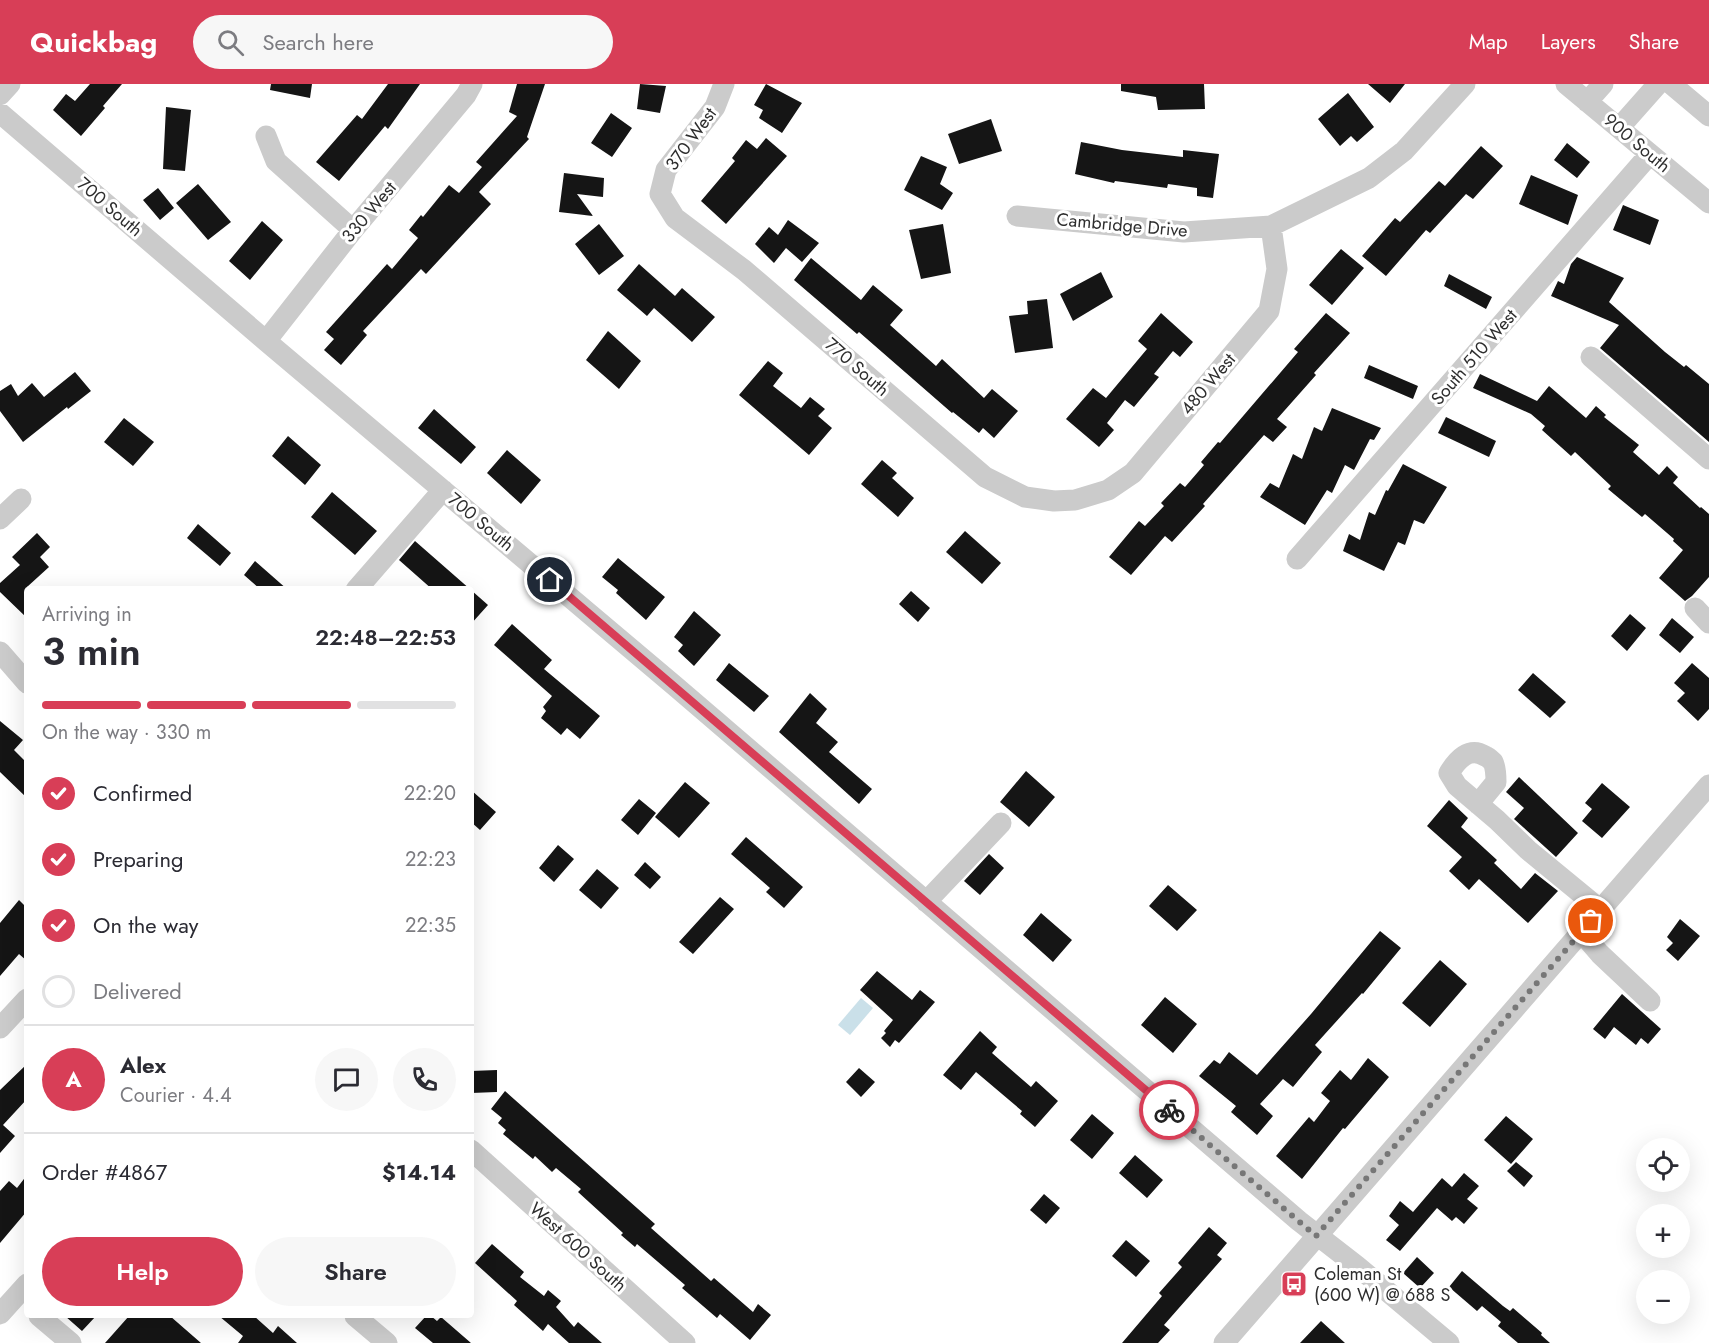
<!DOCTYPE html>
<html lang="en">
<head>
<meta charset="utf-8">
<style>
  body { margin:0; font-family:Jost,sans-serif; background:#f7f7f7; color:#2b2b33; height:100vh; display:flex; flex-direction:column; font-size:22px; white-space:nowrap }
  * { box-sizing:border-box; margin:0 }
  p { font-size:20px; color:#7c7c81 }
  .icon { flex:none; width:33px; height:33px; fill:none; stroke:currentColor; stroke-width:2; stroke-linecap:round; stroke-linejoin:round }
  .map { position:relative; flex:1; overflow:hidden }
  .panel { position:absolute; left:24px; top:502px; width:450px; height:732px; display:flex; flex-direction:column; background:#fff; border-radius:6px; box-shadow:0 6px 24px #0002 }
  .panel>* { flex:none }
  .tools { position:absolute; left:1636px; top:1054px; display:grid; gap:12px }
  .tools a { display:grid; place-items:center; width:54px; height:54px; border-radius:50%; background:#fff; box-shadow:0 6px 24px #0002; font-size:30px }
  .pin { position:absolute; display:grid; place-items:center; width:51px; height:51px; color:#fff; margin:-26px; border:3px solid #fff; border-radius:50%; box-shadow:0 2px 6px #0007 }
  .courier { position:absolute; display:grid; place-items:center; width:60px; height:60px; margin:-30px; border:4px solid #d83e57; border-radius:50%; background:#fff; color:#222; box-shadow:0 2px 8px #0007 }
  .overview em { font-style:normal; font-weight:600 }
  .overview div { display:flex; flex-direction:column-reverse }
  .overview { display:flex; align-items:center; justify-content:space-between; height:102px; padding:0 18px }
  h1 { font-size:39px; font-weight:600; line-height:45px }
  .bar { display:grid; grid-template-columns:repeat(4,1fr); gap:9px 6px; align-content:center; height:72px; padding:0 18px }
  .bar i { height:8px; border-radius:4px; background:#e1e1e2 }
  .bar .current { background:#d83e57 }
  .bar p { grid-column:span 4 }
  .line { display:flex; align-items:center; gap:15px; padding:0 18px; border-top:2px solid #e1e1e2 }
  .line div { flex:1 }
  .round { display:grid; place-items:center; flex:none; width:63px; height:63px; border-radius:32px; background:#f7f7f7 }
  ol { padding:0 18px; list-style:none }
  li { display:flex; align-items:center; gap:18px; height:66px }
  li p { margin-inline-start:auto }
  li .icon { padding:6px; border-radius:50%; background:#d83e57; color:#fff; stroke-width:4 }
  li:last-child { color:#7c7c81 }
  li i { width:33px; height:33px; border:3px solid #e1e1e2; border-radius:50% }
  .cta { display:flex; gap:12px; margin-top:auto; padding:12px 18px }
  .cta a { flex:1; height:69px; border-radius:36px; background:#d83e57; color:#fff; font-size:24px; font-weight:600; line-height:69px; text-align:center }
  .cta a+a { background:#f7f7f7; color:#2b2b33 }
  header { display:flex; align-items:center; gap:36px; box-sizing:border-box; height:84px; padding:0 30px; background:#d83e57; color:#fff }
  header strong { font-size:28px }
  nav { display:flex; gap:33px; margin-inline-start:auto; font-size:21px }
  .search { width:420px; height:54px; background:#f7f7f7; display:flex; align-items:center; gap:15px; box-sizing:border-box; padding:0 21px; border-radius:33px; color:#7c7c81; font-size:22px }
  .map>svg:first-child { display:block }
</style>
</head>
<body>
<header>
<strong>Quickbag</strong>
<div class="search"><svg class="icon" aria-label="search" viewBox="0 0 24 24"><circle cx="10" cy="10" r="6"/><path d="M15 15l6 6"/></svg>Search here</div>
<nav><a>Map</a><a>Layers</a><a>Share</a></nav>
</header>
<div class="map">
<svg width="1709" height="1259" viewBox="0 0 1709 1259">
  <rect width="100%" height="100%" fill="#fff"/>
  <path fill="#cae0e9" d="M861,914L873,924L850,951L838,941Z"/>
  <path fill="#151515" d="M90,0H122L103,22L105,24L81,52L53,26L66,10L75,17Z
    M271,0H312L310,14L270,6Z
    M388,0H420L388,45L385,42L339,97L316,78L357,31L362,35Z
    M517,0H545L527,53L529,55L479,108L491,120L426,190L421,185L363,247L367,251L341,281L324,266L334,255L326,248L387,180L392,185L418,154L409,146L421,131L423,133L449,101L459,109L482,83L476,78L517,32L509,28Z
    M640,0L666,2L660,29L637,25Z
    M766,0L802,19L782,49L759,34L763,26L754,21Z
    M1121,0H1204L1205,25L1158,26L1156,13L1121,7Z
    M1368,0H1405L1390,19Z
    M1348,9L1374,43L1357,58L1351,52L1340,62L1318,35Z
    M166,23L191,26L185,87L163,85Z
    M611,29L632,44L612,73L591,59Z
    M991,35L1002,67L959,80L948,50Z
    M766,54L787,72L726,140L701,117L735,77L732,74L746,56L757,65Z
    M1081,58L1122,66L1183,73V66L1219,70L1213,114L1197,112V104L1168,100L1167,104L1115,97L1114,99L1075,90Z
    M1567,59L1590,78L1577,94L1554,76Z
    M1481,62L1503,82L1473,115L1466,110L1430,149L1426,146L1386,192L1362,172L1395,134L1400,138L1439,97L1445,102Z
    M921,72L947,83L940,100L953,109L942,126L904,106Z
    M564,89L604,94L603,113L577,110L593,132L559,128Z
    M1531,91L1578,111L1568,141L1519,120Z
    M198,100L231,138L208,156L176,119Z
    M158,104L174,124L160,136L143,116Z
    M1623,121L1659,136L1650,161L1613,146Z
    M788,136L819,159L802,178L786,164L774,179L755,160L769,143L778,151Z
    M262,137L283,156L250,196L229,177Z
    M599,140L624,172L599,191L575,160Z
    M943,140L951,189L921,195L909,146Z
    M1341,165L1364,184L1332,221L1309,201Z
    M1577,173L1624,194L1609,218L1665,268L1684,283L1686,281L1709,300V358L1600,264L1619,241L1551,212L1558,197L1564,200L1571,180Z
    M811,174L861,216L873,201L903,226L890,241L936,282L942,275L984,314L992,305L1018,327L994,354L983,344L979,349L953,328L952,329L859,248L857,250L794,196Z
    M639,180L675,212L682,204L715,233L692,258L654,224L647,232L617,206Z
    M1101,188L1113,213L1073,237L1060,210Z
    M1449,190L1492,213L1486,225L1444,202Z
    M1047,215L1053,264L1015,269L1009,232L1028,230L1027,217Z
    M1161,229L1193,258L1180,273L1173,267L1154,290L1159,293L1134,323L1125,316L1107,339L1114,346L1099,363L1066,335L1093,304L1106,314L1147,265L1138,257Z
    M1326,229L1350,249L1314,289L1316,291L1277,335L1287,343L1273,358L1264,351L1203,420L1205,422L1172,458L1165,452L1131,491L1109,473L1139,437L1145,442L1164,422L1161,419L1180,399L1185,403L1204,381L1201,378L1218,358L1220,359L1298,268L1294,265Z
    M608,247L641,277L619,305L586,276Z
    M768,277L783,289L773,302L801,324L810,313L825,325L818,332L832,344L809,371L739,311Z
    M1369,281L1418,302L1413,315L1364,294Z
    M75,288L91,307L68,325L67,323L23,358L0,327V307L11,300L18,312L32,299L44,313Z
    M1480,290L1537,317L1549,302L1586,334L1596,322L1606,331L1604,333L1639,361L1633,368L1659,391L1667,382L1678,393L1673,399L1700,424L1701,423L1709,430V493L1692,512L1685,517L1659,494L1683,466L1673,457L1674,455L1645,430L1642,433L1620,415L1608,405L1611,402L1575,368L1571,372L1542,346L1545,342L1531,330L1473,304Z
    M1332,324L1381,344L1374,356L1370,355L1354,386L1345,381L1332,409L1327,406L1305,441L1260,413L1270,399L1279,404L1293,370L1302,375L1314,343L1322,347Z
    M434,325L476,363L461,380L418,344Z
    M1446,333L1496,357L1489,373L1438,349Z
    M124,334L154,358L133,382L104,358Z
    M288,352L321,381L305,401L272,372Z
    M507,366L541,396L521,420L487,389Z
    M882,376L897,389L892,394L914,414L898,433L861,400Z
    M1403,380L1447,403L1424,440L1414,436L1405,461L1398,458L1384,487L1343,467L1349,450L1360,456L1369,428L1375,431L1386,406L1388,407Z
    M332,408L377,447L355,471L311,433Z
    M198,440L231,469L220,482L187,454Z
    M965,447L1001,479L982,500L946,468Z
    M37,449L50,463L40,473L49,483L27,503V534L0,508V499L20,481L12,473Z
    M415,457L471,506H433L399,476Z
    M618,474L665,513L646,536L616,509L618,506L602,493Z
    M255,477L288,506H261L244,491Z
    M471,506L488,521L471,540Z
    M911,507L930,524L918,538L899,520Z
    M694,527L721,551L694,582L678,567L683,561L674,553Z
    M1630,530L1646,544L1627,567L1611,552Z
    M1672,534L1694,553L1680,569L1659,551Z
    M512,540L552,576L544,585L600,632L580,655L567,644L561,651L541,634L546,627L543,623L552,612L494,561Z
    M729,579L769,612L754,628L716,596Z
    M1692,579L1709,594V625L1698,637L1677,617L1685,609L1674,599Z
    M1533,589L1566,618L1550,634L1518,606Z
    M810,609L827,625L816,639L838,658L829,668L872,705L859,720L779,648Z
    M0,637L23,656L14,666L27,679V714L0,688Z
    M1026,687L1055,713L1029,743L1000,718Z
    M1519,693L1578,749L1556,773L1514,735L1524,724L1506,708Z
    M685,698L710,719L679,754L655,733Z
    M1602,699L1630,723L1602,754L1582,737L1592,725L1585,719Z
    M471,706L496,728L480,746L471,738Z
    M639,715L656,729L638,751L621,736Z
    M1449,716L1468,734L1461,743L1497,776L1494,779L1521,805L1535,789L1558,807L1528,839L1479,795L1469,806L1449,787L1462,773L1427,742Z
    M746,753L803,803L784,824L766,808L770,804L731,770Z
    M558,761L574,775L554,798L539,784Z
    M989,770L1004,784L980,811L964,797Z
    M645,778L661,793L650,805L634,791Z
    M597,785L619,804L601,825L579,806Z
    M1168,801L1197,826L1177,847L1149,822Z
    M720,813L734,825L693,870L679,858Z
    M19,816L27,824V877L19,870L0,892V839Z
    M1041,829L1072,856L1053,878L1023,851Z
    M1680,835L1700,852L1678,877L1666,866L1673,859L1667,853Z
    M1380,847L1401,864L1363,910L1362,909L1315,961L1322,968L1293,1003L1283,995L1260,1020L1273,1032L1257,1051L1231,1028L1236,1022L1199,992L1214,976L1220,980L1229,968L1257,991L1311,930Z
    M1440,876L1467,900L1430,943L1402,919Z
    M877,887L912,916L920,906L935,918L899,959L895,956L890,963L881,954L886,949L884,947L893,936L860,906Z
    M1622,910L1661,945L1648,960L1641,954L1636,961L1614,943L1605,955L1593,945Z
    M1165,913L1197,940L1173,969L1141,941Z
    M980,947L997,963L992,969L1031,1003L1036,997L1058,1017L1035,1043L1020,1030L1022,1027L976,988L961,1006L943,991Z
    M1368,974L1389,993L1345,1045L1343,1044L1302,1095L1276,1072L1309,1033L1314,1038L1330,1017L1321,1009L1340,986L1351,996Z
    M27,980V1015L3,1041L15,1052L0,1069V1006Z
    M859,984L875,998L861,1013L846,998Z
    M497,986V1008L471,1009V987Z
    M505,1007L655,1140L651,1144L711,1197L714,1194L753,1228L758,1220L771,1231L750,1256L720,1230L717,1234L682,1204L685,1201L637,1160L635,1163L621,1151L623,1149L578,1108L581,1105L556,1084L552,1088L535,1072L533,1075L503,1050L506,1046L498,1039L502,1034L491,1025Z
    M1092,1030L1114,1049L1092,1075L1070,1056Z
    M1506,1032L1533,1055L1511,1080L1484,1056Z
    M1135,1071L1163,1096L1147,1114L1119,1089Z
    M1516,1078L1533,1092L1524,1103L1507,1087Z
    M1464,1089L1479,1102L1467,1115L1478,1124L1464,1140L1456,1133L1452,1137L1437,1124L1400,1167L1386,1156L1399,1141L1389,1132L1400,1117L1413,1128L1442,1094L1452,1103Z
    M27,1091V1127L0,1159V1107L9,1097L17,1104Z
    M1044,1110L1060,1124L1046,1140L1030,1126Z
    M1209,1143L1227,1159L1217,1171L1222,1175L1164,1241L1170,1246L1158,1259H1122L1162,1212L1159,1209L1182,1183L1178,1179Z
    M1126,1156L1150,1177L1136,1193L1112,1172Z
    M492,1160L524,1188L520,1193L544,1212L548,1206L561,1217L556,1223L574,1243L578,1238L602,1259H569L548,1240L543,1247L514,1221L517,1217L475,1179Z
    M1417,1173L1434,1189L1420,1204L1403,1189Z
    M1462,1187L1503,1222L1510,1227L1513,1224L1542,1249L1541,1251L1550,1259H1518L1498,1242L1501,1238L1482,1222L1477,1227L1449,1203Z
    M65,1232H96L82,1247Z
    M129,1232H170L201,1259H105Z
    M219,1232H254L273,1249L278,1242L297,1259H238L243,1252Z
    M426,1232H431L437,1237L441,1233L471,1259H433L415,1244Z
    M1321,1237L1345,1259H1300Z"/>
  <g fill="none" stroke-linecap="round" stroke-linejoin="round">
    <path stroke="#cbcbcb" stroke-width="21" d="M724,0L715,23L666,86L660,110L675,134L744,186L985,393L1025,413L1054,417L1075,416L1108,406L1133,389L1269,227L1277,185L1271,142
      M1566,0L1709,119
      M1671,0L1709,32
      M0,11L10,0
      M1587,18L1603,0
      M0,29L266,257L675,602L1299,1137L1357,1182L1449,1259
      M1619,44L1658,0
      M266,52L276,77L353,146
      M1017,132L1184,148L1271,142L1369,94L1404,67L1465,0
      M266,257L353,146L466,11L472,0
      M1591,273L1709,375
      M0,435L21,415
      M1297,475L1650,70
      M356,506L443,406
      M1695,524L1709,539
      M0,568L27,599
      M1478,720L1496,698C1496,692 1496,684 1493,678C1491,676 1488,673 1485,672C1469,662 1457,676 1449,689L1457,702L1497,736L1528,766L1601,826
      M926,818L1001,739
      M1581,848L1600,870L1650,917
      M0,944L27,915
      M471,1066L685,1259
      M0,1230L27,1200
      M39,1232L71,1259
      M355,1232L387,1259
      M1224,1259L1709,701"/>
  </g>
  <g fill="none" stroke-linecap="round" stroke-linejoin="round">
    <path stroke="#777" stroke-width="6" stroke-dasharray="0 10.8" d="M1169,1026L1316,1152L1591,837"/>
    <path stroke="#d83e57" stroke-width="8" d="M550,496L1169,1026"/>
  </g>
  <defs>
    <g id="bus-square" transform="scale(1.35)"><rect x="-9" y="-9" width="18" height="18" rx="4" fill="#d83e57" stroke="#fff"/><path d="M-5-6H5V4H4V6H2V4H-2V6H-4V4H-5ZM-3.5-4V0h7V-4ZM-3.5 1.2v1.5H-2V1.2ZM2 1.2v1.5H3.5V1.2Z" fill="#fff"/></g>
  </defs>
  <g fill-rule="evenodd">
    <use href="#bus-square" x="1294" y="1200"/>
  </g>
  <g text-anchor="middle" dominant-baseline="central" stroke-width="6" stroke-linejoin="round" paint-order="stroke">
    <g font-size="18" fill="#2e2e2e" stroke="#fff">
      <text transform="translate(691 55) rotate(-54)">370 West</text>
      <text transform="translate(1637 59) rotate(40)">900 South</text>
      <text transform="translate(110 123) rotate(41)">700 South</text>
      <text transform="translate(369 128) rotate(-50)">330 West</text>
      <text transform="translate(1122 141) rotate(5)">Cambridge Drive</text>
      <text transform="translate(1474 273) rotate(-49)">South 510 West</text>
      <text transform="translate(857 283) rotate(41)">770 South</text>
      <text transform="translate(1208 300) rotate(-50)">480 West</text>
      <text transform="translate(481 438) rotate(40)">700 South</text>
      <text transform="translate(578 1163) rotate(42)">West 600 South</text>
    </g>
    <g font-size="18" fill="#2e2e2e" stroke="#fff" text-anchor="start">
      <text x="1314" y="1190">Coleman St<tspan x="1314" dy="21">(600 W) @ 688 S</tspan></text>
    </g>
  </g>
</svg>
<div class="tools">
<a><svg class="icon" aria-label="locate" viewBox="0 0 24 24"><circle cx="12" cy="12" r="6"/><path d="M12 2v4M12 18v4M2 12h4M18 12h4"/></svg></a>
<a>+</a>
<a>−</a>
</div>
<div class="pin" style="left:1591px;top:837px;background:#ea580c"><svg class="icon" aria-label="bag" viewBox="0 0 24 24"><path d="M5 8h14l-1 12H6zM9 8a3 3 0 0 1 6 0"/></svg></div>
<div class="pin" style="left:550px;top:496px;background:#1f2937"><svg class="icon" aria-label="home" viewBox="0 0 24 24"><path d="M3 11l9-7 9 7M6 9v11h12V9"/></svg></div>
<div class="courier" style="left:1169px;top:1026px"><svg class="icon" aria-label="bike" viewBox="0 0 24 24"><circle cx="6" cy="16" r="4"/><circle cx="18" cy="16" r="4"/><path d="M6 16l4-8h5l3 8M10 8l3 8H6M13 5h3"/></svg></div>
<section class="panel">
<div class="overview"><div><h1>3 min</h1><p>Arriving in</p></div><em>22:48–22:53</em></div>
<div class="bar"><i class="current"></i><i class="current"></i><i class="current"></i><i></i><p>On the way · 330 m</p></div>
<ol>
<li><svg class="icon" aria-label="check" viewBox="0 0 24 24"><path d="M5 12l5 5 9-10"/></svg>Confirmed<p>22:20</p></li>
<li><svg class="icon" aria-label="check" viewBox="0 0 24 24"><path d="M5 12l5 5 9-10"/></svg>Preparing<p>22:23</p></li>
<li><svg class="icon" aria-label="check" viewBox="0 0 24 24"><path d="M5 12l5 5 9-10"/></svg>On the way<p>22:35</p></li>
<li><i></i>Delivered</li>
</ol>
<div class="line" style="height:108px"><b class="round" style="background:#d83e57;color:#fff">A</b><div><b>Alex</b><p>Courier · 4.4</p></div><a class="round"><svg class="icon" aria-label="chat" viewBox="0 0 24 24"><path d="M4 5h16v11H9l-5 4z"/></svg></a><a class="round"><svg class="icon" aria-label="phone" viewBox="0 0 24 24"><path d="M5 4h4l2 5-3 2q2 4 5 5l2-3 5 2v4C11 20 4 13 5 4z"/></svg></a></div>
<div class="line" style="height:78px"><div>Order #4867</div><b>$14.14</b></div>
<div class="cta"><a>Help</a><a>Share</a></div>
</section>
</div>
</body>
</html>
